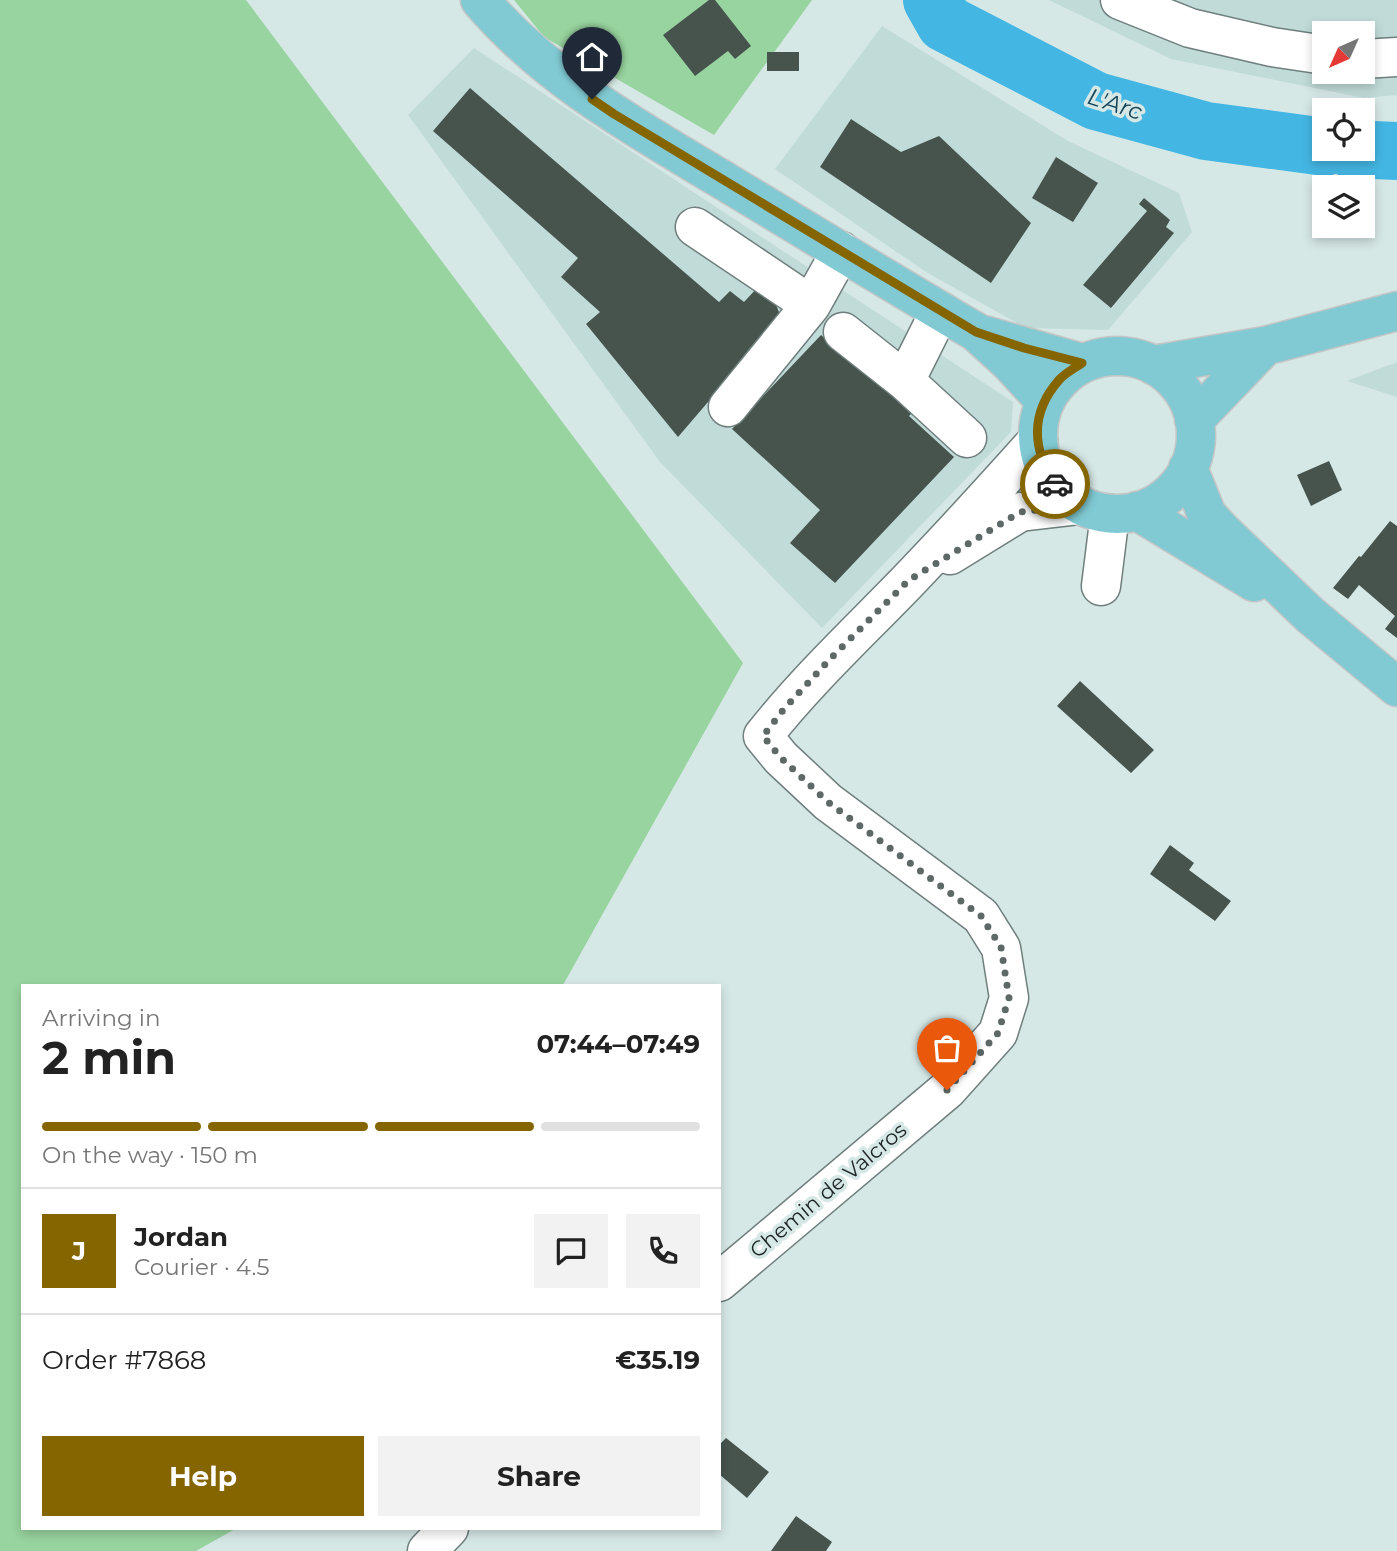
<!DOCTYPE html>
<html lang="en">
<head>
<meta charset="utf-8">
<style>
  body { margin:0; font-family:Montserrat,sans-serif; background:#f2f2f2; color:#222; height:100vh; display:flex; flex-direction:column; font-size:26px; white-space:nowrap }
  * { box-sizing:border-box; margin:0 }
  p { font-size:23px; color:#767676 }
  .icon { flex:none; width:38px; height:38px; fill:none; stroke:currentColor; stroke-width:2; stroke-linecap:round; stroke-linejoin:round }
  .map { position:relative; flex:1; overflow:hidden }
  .drawer { position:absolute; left:21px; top:984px; width:700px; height:546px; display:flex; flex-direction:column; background:#fff; border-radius:0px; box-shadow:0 4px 10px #0003 }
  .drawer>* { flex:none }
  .needle { width:46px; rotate:225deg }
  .tools { position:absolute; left:1312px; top:21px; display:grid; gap:14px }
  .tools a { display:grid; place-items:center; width:63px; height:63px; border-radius:0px; background:#fff; box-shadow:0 4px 10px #0003; font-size:35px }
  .pin { position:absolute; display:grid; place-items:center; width:60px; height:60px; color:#fff; margin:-72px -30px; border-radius:50% 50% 50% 0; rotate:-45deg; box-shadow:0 0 7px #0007 }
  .pin .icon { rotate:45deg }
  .courier { position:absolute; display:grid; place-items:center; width:70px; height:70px; margin:-35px; border:5px solid #846500; border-radius:50%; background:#fff; color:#222; box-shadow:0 2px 9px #0007 }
  .summary em { font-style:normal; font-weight:700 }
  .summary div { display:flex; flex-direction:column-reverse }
  .summary { display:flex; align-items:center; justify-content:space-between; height:119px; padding:0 21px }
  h1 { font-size:46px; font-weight:700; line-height:52px }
  .bar { display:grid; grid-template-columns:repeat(4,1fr); gap:10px 7px; align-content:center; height:84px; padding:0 21px }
  .bar i { height:9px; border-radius:5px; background:#e0e0e0 }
  .bar .active { background:#846500 }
  .bar p { grid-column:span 4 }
  .line { display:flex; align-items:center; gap:18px; padding:0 21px; border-top:2px solid #e0e0e0 }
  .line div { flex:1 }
  .round { display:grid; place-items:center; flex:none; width:74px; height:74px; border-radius:0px; background:#f2f2f2 }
  .cta { display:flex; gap:14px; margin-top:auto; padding:14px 21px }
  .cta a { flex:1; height:80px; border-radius:0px; background:#846500; color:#fff; font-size:28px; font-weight:700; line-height:80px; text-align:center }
  .cta a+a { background:#f2f2f2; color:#222 }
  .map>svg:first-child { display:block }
</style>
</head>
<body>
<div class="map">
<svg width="1397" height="1551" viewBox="0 0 1397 1551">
  <rect width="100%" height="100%" fill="#d6e8e6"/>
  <path fill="#c1dbd8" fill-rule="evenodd" d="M1049,0H1397V95L1364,98L1171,59ZM1325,33H1363V72H1325Z
    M882,26L1068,141L1179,193L1192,232L1108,330L1026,328L926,272L775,169Z
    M474,48L1013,402L1011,432L822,628L660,462L408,115Z
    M1397,362V397L1347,381Z"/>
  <path fill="#98d49f" d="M0,0H246L743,663L563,985H23V1528H237L196,1551H0Z
    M514,0H812L714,135L544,37Z"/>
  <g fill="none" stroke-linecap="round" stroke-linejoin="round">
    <path stroke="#43b6e3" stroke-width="58" d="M932,0L945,23L1096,101L1206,131L1325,147
      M1351,149L1397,151"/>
  </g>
  <path fill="#47544e" d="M709,0H715L751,46L735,59L728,51L695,76L663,35Z
    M767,52H799V71H767Z
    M470,88L719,302L730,291L744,302L758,287L774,300L781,317L678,437L586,324L600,312L561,277L578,258L433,131Z
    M851,119L901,152L939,136L1031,223L991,283L820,167Z
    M1056,157L1098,183L1073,222L1032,198Z
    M1144,198L1170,220L1166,227L1174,233L1111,308L1083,285L1147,211L1139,204Z
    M821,335L864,373L867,370L912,413L909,416L954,457L835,583L790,543L820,510L732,429Z
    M1329,461L1342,490L1311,506L1297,475Z
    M1390,521L1397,526V638L1385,629L1395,616L1359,585L1348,599L1333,588L1359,556L1361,557Z
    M1080,681L1154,750L1131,773L1057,706Z
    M1170,845L1194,863L1189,870L1231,901L1215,921L1150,874Z
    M726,1438L769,1472L747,1498L719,1474V1445Z
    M796,1516L832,1542L826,1551H771Z"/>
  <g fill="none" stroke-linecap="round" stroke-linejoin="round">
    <g stroke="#6f7f7d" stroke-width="41">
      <path id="minor" d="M1120,0L1190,28L1272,47L1325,55
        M1363,59L1397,57
        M695,227L811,305L841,251
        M843,332L905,381L940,311
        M905,381L967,438
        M728,407L811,305
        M950,555L1020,512L1080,505
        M1101,586L1110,514
        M719,1282L947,1090L998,1033L1009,998L1001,948L981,916L828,802L781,758L763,736C808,679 860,631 910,579C953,534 996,487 1038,440
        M427,1551L449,1528"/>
    </g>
    <g stroke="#c4c6c6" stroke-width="41">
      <path id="major" d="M480,0C548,80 638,129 726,182C809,232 892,283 976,332L1010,363L1045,401
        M984,335L1082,363
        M1038 435a79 79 0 1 1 158 0a79 79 0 1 1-158 0Z
        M1153,365L1265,346L1397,311
        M1194,420L1265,346
        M1188,468L1207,515L1222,531L1310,615L1397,687
        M1137,511L1254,582"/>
    </g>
    <use href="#minor" stroke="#fff" stroke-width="38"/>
    <use href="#major" stroke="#81cad3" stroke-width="38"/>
  </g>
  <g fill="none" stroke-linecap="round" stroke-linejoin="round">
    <path stroke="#5d6867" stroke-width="7" stroke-dasharray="0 12.6" d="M947,1090L998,1033L1009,998L1001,947L981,916L828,802L781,758L763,736L784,709L832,657L909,580L1020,512L1080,505L1059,489L1055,484"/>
    <path stroke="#846500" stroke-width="9" d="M592,99L614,114L976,332L1024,348L1082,363C1075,368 1065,373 1059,380C1030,413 1032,449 1055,484"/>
  </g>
  <g text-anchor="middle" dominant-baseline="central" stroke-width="7" stroke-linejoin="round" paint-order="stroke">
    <g font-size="21" fill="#1c2322" stroke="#d6e8e6">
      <text transform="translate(828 1190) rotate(-40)">Chemin de Valcros</text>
    </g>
    <g font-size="23" font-style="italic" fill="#154558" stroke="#d6e8e6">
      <text transform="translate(1115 104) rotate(18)">L'Arc</text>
    </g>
  </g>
</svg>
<div class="tools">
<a><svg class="needle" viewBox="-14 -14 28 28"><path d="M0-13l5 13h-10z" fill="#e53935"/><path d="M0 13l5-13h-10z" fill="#767676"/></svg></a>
<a><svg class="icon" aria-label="locate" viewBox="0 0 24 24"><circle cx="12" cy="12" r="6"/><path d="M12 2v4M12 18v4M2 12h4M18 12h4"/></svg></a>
<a><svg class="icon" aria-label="layers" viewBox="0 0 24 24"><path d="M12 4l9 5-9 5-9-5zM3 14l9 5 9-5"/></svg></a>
</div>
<div class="pin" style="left:947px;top:1090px;background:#ea580c"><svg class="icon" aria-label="bag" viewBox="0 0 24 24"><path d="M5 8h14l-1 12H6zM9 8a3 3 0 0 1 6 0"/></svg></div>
<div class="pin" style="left:592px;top:99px;background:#1f2937"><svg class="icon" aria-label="home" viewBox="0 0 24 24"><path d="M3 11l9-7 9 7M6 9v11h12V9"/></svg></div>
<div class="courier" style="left:1055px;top:484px"><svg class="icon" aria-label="car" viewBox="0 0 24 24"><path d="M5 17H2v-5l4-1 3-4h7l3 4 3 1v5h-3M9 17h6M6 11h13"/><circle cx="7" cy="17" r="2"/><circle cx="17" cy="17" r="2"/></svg></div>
<section class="drawer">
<div class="summary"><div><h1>2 min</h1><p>Arriving in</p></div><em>07:44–07:49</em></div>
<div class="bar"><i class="active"></i><i class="active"></i><i class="active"></i><i></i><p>On the way · 150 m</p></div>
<div class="line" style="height:126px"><b class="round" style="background:#846500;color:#fff">J</b><div><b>Jordan</b><p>Courier · 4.5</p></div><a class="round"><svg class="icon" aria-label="chat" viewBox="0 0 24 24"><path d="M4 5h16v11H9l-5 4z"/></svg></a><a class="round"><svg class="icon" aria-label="phone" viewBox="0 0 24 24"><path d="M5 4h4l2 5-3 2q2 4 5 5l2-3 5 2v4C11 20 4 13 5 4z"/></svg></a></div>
<div class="line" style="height:91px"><div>Order #7868</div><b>€35.19</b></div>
<div class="cta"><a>Help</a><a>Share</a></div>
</section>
</div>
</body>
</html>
